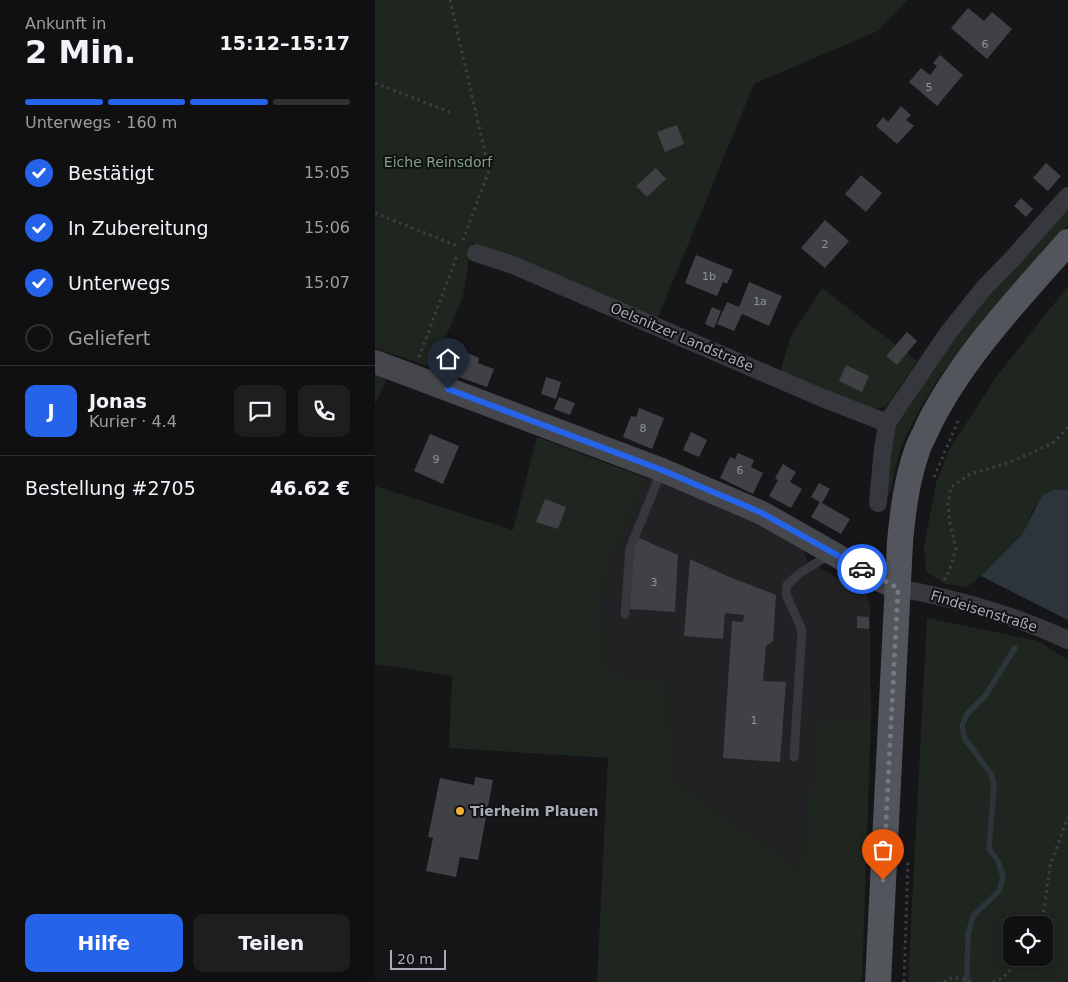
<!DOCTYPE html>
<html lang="de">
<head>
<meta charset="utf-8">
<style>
  body { margin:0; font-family:"DejaVu Sans",sans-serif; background:#1e1e20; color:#f1f3f6; height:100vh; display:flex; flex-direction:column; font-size:19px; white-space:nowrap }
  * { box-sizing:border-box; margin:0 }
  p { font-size:16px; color:#9c9d9f }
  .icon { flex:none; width:28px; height:28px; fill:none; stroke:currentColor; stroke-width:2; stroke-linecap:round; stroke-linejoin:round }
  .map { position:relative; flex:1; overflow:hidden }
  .drawer { display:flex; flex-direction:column; background:#101012; width:375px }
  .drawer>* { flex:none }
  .fabs { position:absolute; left:628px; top:916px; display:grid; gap:10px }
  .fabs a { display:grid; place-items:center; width:50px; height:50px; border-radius:10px; background:#101012; box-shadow:0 2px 12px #0003,0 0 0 1px #303032; font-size:25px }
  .scale { position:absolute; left:15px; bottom:12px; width:56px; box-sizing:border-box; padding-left:5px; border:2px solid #a8adb8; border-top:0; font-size:14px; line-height:18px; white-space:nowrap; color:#a8adb8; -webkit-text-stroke:4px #111113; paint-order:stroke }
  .pin { position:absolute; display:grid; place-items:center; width:42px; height:42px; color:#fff; margin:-51px -21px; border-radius:50% 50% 50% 0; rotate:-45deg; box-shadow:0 0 5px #0007 }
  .pin .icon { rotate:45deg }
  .courier { position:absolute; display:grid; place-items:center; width:50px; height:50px; margin:-25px; border:4px solid #2563eb; border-radius:50%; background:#fff; color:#222; box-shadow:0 1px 6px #0007 }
  .head em { font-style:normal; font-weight:700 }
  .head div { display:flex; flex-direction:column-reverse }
  .head { display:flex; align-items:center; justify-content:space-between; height:85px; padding:0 25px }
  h1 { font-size:32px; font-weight:700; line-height:38px }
  .bar { display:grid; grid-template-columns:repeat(4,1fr); gap:8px 5px; align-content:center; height:60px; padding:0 25px }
  .bar i { height:6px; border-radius:4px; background:#303032 }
  .bar .selected { background:#2563eb }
  .bar p { grid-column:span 4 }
  .line { display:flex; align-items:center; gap:12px; padding:0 25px; border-top:1px solid #303032 }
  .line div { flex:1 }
  .round { display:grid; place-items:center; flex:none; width:52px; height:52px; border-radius:10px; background:#1e1e20 }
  ol { padding:0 25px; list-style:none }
  li { display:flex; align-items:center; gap:15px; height:55px }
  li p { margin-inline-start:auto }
  li .icon { padding:5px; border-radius:50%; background:#2563eb; color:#fff; stroke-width:4 }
  li:last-child { color:#9c9d9f }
  li i { width:28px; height:28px; border:2px solid #303032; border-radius:50% }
  .cta { display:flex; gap:10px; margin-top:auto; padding:10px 25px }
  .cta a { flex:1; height:58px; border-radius:10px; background:#2563eb; color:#fff; font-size:20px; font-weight:700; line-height:58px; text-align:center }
  .cta a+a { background:#1e1e20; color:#f1f3f6 }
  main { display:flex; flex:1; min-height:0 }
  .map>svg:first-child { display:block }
</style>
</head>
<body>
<main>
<section class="drawer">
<div class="head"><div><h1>2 Min.</h1><p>Ankunft in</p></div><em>15:12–15:17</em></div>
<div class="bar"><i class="selected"></i><i class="selected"></i><i class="selected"></i><i></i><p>Unterwegs · 160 m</p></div>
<ol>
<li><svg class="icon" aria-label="check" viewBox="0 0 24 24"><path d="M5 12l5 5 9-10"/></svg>Bestätigt<p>15:05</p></li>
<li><svg class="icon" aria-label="check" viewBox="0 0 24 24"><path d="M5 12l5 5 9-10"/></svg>In Zubereitung<p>15:06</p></li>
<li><svg class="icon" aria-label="check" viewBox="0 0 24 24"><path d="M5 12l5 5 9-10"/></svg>Unterwegs<p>15:07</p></li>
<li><i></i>Geliefert</li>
</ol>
<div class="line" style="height:90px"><b class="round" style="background:#2563eb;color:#fff">J</b><div><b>Jonas</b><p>Kurier · 4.4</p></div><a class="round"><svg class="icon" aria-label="chat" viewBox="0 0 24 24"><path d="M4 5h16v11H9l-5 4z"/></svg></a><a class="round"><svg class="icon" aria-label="phone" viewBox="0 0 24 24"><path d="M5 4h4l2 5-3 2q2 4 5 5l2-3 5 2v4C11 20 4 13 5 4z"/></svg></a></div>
<div class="line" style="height:65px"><div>Bestellung #2705</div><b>46.62 €</b></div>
<div class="cta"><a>Hilfe</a><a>Teilen</a></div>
</section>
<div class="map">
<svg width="693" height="982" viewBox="0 0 693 982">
  <rect width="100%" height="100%" fill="#161618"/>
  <path fill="#222225" d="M271,478L317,491L414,536L429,549L431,560L492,595L495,606L496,718L441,725L426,870L299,780L291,682L232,675L225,605L235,563Z"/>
  <path fill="#1e261f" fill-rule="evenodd" d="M0,0H532L503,31L379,84L282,320L97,242L88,296L58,368L0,348Z
    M693,206V225C632,295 563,360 527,446C521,460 519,476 516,491L512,496L520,421L568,345Z
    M693,286V490L679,489L659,508L647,534L606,576L592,587L571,584L551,572L549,547L561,483L574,450L621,377Z
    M447,288L542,361L511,407L495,409L405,372L416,336Z
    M0,374L12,378L0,405Z
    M162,437L271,478L235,563L225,605L232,674L291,682L299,780L426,870L441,724L496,718L487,982H222L233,758L74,748L77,676L0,664V486L138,530Z
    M552,618L663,641L693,660V982H533ZM636,925H669V958H636Z"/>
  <path fill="#2c353c" d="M679,489L693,490V620L606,576L647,534L667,496Z"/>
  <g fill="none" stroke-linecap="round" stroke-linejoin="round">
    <path stroke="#2c353c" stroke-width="5.5" d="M590,982L592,976L593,934L598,916L624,891L628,878L624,863L614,848L619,785L616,774L590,739L587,726L592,714L610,696L640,648"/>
  </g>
  <path fill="#404145" d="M593,8L609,21L617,12L637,29L612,59L576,28Z
    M565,55L588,75L562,106L534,82L546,68L555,75L562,66L558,63Z
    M526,106L536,115L531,120L539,126L522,144L501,126L508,117L513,122Z
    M302,125L309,144L290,152L282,132Z
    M671,163L686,176L673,191L658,178Z
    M281,168L291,179L272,197L261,186Z
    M486,175L507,193L491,212L470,194Z
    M646,198L658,209L651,217L639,206Z
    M450,220L474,241L450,268L426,248Z
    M321,255L358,270L352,284L348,282L342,296L310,283Z
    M374,282L407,296L394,326L367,314L359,331L342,324L352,302L364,307Z
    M337,307L346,311L339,328L330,324Z
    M532,332L542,341L522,365L511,356Z
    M90,352L104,358L103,363L119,369L112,387L81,376Z
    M471,365L494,376L487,392L464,381Z
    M171,377L186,382L181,399L166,394Z
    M184,397L200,403L195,415L179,409Z
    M264,408L289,418L277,449L248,437L256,416L261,417Z
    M316,432L332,440L324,457L308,450Z
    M55,434L84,446L68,484L39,471Z
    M363,453L379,460L376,467L388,473L378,494L345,478L355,457L360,459Z
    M408,464L421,472L415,482L427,489L416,508L394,496L403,480L400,478Z
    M444,483L455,489L447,503L475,519L466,534L436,517L445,502L436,497Z
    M170,499L191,507L183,529L161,522Z
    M264,538L303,555L300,612L255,609L258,549Z
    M315,559L352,576L401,595L398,641L391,646L388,681L411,682L405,762L348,758L357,621L368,622L369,615L350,613L348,639L309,636Z
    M482,616L494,617V629L482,628Z
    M100,777L118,780L103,860L85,857L81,877L51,871L58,838L53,837L65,778L99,785Z"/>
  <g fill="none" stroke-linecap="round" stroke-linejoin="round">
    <path stroke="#3d3f44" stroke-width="3" stroke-dasharray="2.5 4" stroke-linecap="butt" d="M75,0L114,170L88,240
      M0,83L77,113
      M0,213L85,247
      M44,357L83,253
      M559,477L583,421
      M569,580L574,572L581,548L575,525L573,504L576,487L595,474L636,462L678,443L693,427
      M667,925L675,866L693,817
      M529,982L533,861
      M569,982C577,974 589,979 599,982
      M618,982L628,978L646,958"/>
    <path stroke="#37383d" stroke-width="9" d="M250,614L255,548L287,470
      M419,757L427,630L411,594L412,585L425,573L454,555"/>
    <path stroke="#37383d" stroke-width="18" d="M101,253L138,265L445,397L512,423L507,457L503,503
      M512,423L573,333L609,288L638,258L693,196
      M523,588C579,598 641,616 693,640"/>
    <path stroke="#45474d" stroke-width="24" d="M0,362L287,470L387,513L503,579L523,588"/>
    <path stroke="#53555c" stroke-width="26" d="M503,982L525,542C528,510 532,478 543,448C546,440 551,432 554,424C588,356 643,299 693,242"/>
  </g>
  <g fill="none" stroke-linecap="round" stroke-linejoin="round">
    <path stroke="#757880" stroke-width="5" stroke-dasharray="0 9" d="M487,569L523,588L508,880"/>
    <path stroke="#2563eb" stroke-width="6" d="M73,389L287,470L387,513L487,569"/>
  </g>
  <circle fill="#f2b134" stroke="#111113" stroke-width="2" cx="85" cy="811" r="5"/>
  <g text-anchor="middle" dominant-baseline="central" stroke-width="4" stroke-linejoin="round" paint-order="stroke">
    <g font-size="11" fill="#8e929b">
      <text x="610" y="44">6</text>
      <text x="554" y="87">5</text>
      <text x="450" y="244">2</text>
      <text x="334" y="276">1b</text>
      <text x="385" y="301">1a</text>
      <text x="268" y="428">8</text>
      <text x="61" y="459">9</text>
      <text x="365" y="470">6</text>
      <text x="279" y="582">3</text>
      <text x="379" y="720">1</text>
    </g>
    <g font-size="14" fill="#7fa381" stroke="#111113">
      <text x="63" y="162">Eiche Reinsdorf</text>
    </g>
    <g font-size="14" fill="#a8adb8" stroke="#111113">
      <text transform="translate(307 337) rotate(23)">Oelsnitzer Landstraße</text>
      <text transform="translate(609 611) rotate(17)">Findeisenstraße</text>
    </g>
    <g font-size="14" font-weight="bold" fill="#a8adb8" stroke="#111113" text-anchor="start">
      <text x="95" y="811">Tierheim Plauen</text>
    </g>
  </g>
</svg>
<div class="fabs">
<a><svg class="icon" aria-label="locate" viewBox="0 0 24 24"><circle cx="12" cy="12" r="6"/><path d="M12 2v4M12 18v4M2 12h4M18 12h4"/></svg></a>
</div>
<div class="scale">20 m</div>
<div class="pin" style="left:508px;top:880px;background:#ea580c"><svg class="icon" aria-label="bag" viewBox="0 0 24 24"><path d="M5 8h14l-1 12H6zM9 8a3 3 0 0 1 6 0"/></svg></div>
<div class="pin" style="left:73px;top:389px;background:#1f2937"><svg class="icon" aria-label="home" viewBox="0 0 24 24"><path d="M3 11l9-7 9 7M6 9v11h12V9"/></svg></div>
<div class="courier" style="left:487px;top:569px"><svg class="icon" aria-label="car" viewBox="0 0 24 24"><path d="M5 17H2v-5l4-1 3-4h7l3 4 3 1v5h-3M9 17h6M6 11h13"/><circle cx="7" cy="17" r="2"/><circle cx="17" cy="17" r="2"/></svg></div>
</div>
</main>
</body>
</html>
